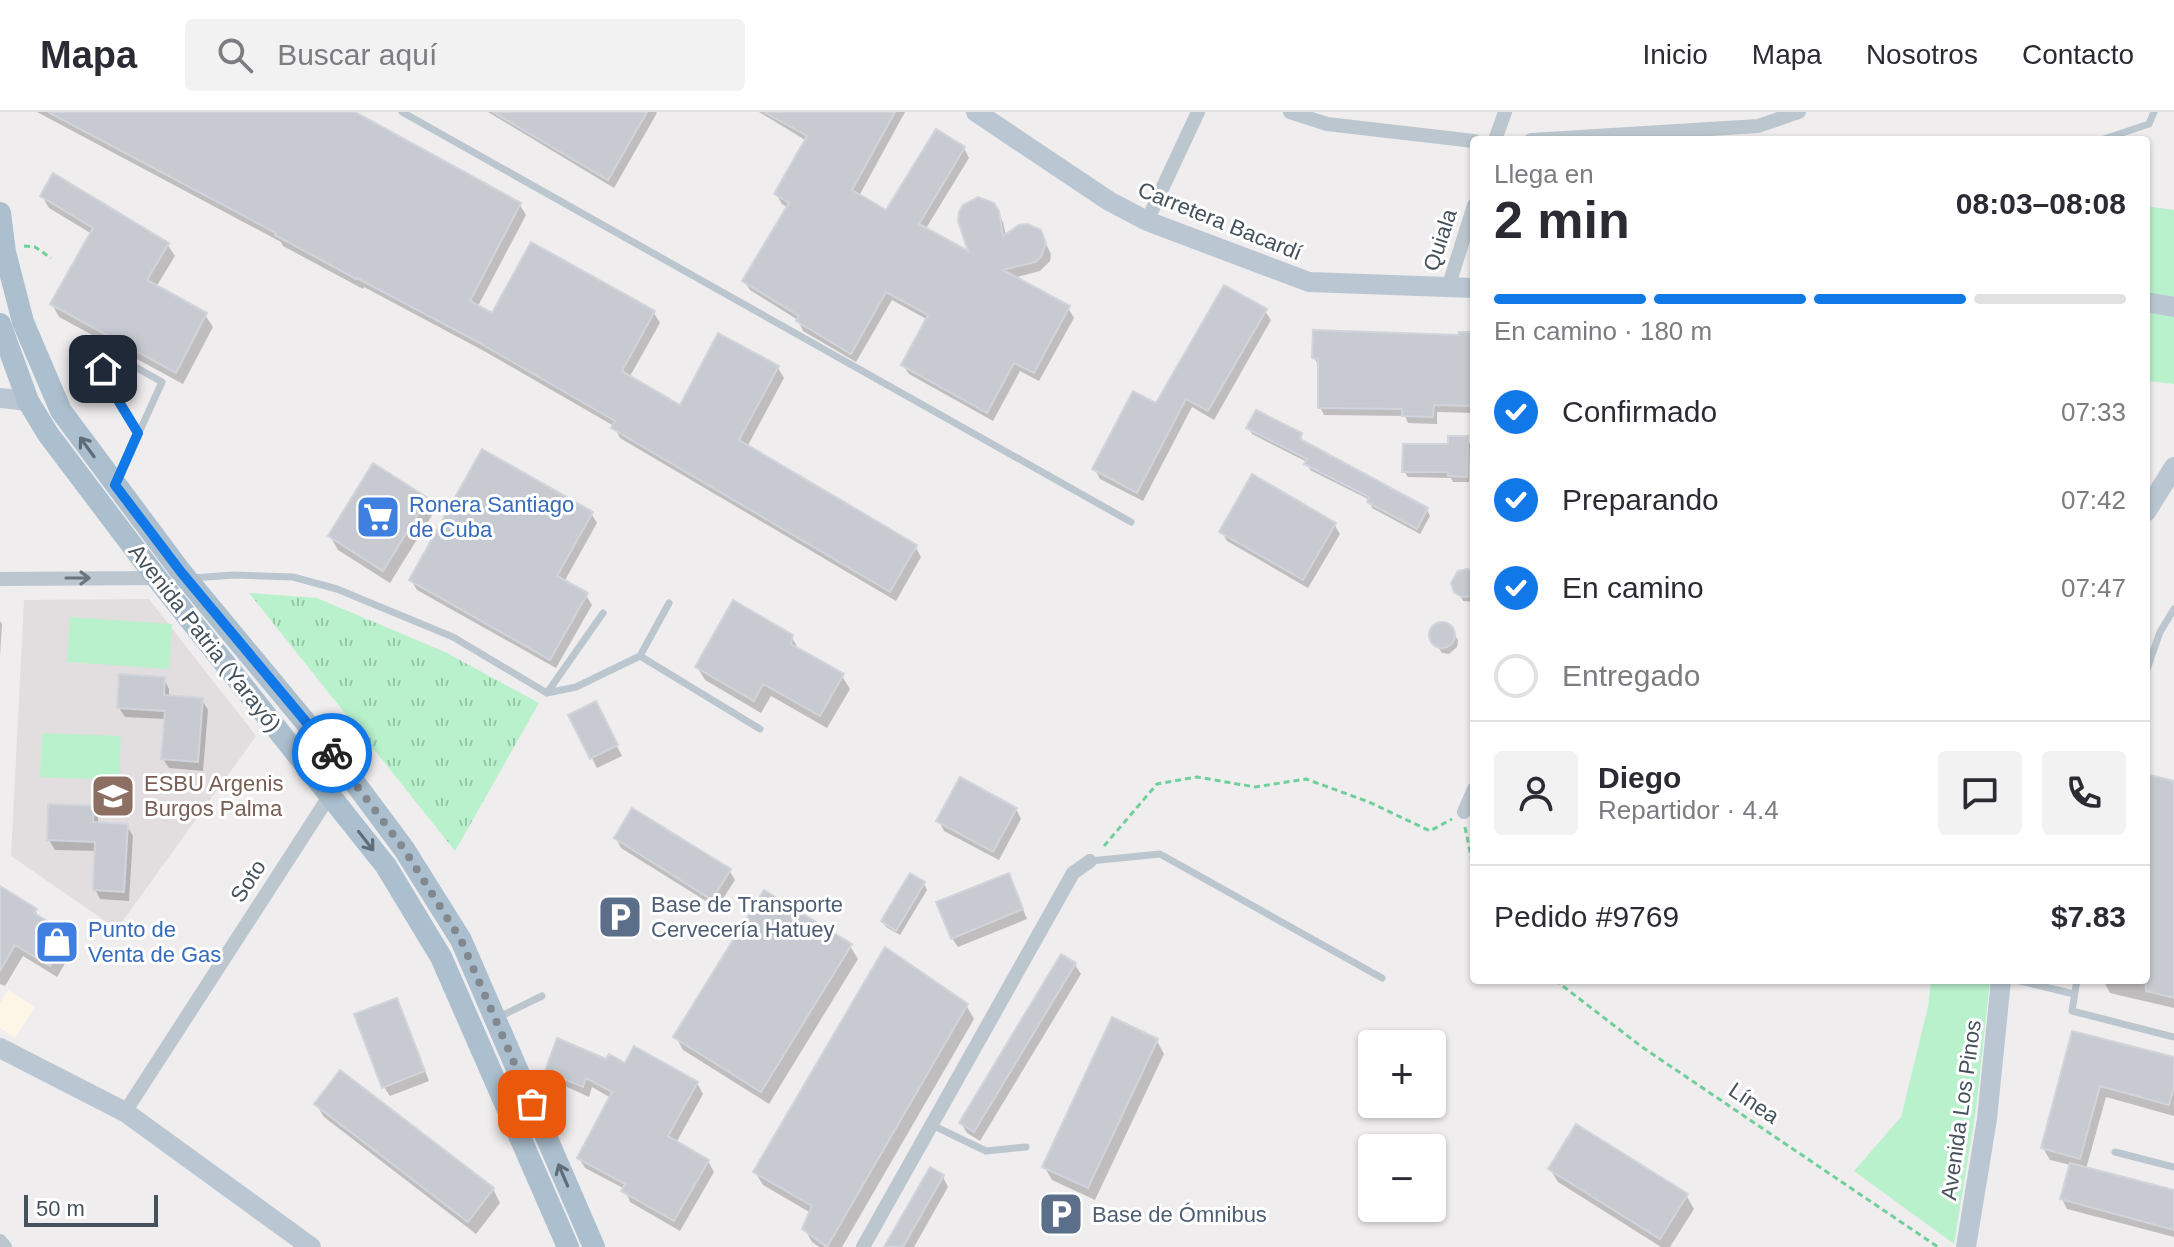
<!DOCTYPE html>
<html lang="es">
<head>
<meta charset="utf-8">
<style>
  body { margin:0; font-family:Helvetica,sans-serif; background:#f2f2f3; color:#2b2b33; height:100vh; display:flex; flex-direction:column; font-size:30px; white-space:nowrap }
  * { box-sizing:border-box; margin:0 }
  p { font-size:26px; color:#7c7c81 }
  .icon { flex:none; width:44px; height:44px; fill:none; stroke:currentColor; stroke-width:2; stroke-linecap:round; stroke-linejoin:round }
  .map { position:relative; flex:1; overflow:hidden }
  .side { position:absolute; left:1470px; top:24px; width:680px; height:848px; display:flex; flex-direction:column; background:#fff; border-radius:8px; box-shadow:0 2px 6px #0004 }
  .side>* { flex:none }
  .tools { position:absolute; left:1358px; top:918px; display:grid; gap:16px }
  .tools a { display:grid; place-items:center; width:88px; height:88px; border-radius:8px; background:#fff; box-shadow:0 2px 6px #0004; font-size:40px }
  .scale { position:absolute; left:24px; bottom:20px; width:134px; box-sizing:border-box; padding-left:8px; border:4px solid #45525c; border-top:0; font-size:22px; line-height:28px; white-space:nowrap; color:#45525c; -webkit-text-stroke:6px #fff; paint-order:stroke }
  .pin { position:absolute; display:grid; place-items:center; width:68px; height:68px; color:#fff; margin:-34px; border-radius:16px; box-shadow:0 4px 12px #0006 }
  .courier { position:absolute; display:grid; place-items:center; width:80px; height:80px; margin:-40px; border:6px solid #1178e7; border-radius:50%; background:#fff; color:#222; box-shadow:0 2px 10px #0007 }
  .summary em { font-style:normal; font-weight:700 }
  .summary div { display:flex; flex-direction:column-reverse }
  .summary { display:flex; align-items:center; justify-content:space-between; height:136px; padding:0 24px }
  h1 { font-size:52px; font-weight:700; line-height:60px }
  .bar { display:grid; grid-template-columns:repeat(4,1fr); gap:12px 8px; align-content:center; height:96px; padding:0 24px }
  .bar i { height:10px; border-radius:6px; background:#e1e1e2 }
  .bar .on { background:#1178e7 }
  .bar p { grid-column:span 4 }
  .line { display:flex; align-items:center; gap:20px; padding:0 24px; border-top:2px solid #e1e1e2 }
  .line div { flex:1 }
  .round { display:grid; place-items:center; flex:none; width:84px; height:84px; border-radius:8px; background:#f2f2f3 }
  ol { padding:0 24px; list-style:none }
  li { display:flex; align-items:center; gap:24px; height:88px }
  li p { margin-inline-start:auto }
  li .icon { padding:8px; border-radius:50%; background:#1178e7; color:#fff; stroke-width:4 }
  li:last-child { color:#7c7c81 }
  li i { width:44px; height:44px; border:4px solid #e1e1e2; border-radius:50% }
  header { display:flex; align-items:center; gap:48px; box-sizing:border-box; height:112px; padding:0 40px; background:#fff; border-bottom:2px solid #e1e1e2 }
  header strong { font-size:38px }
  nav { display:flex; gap:44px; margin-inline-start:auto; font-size:28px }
  .search { width:560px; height:72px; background:#f2f2f3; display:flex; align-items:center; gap:20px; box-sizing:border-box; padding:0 28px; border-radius:8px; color:#7c7c81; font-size:30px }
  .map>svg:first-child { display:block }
</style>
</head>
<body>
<header>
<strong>Mapa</strong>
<div class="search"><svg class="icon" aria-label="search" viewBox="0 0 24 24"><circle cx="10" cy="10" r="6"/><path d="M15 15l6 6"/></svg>Buscar aquí</div>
<nav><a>Inicio</a><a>Mapa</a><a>Nosotros</a><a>Contacto</a></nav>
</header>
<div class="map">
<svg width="2174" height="1135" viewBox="0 0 2174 1135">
  <defs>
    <pattern id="park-tufts" width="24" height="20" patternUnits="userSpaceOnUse" patternTransform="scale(2)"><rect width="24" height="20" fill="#b9f1cc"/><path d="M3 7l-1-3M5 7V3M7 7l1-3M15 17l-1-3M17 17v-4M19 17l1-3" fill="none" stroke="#98c6a9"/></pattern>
  </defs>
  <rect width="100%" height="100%" fill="#f0edee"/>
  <path fill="#fdf5e5" d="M8,878L35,895L15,926L0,916V891Z"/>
  <path fill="#e2dee0" d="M149,487L256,624L117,817L11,744L24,488Z"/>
  <path fill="#b9f1cc" d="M2146,94L2174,98V272L2146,269Z
    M70,505L172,512L169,557L67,550Z
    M42,621L121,624L119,668L40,665Z
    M1931,868H1990L1976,997L1954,1132L1854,1059L1901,1005L1928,895Z"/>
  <path fill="url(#park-tufts)" d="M249,481L317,486L445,540L539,591L455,739Z"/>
  <path fill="#0003" d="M37,0H350L520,93L526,103L477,196L493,204L654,201L660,211L629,266L680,296L778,256L784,266L747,335L915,434L921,445L896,489L620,326L614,314L484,239L364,175L363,177L283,134L281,130Z
    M488,0H656L657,1L614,76Z
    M759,0H905L859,84L887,101L964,36L969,46L925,118L971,143L997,100L1003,110L1006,124L1045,130L1051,142L1050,149L1040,159L1013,166L1068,196L1074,206L1039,269L1020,259L993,309L909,262L903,253L928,208L892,188L856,250L803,219L798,208L750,178L744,169L788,96L782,92L776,82L807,29Z
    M42,84L167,132L175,144L156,175L205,203L213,215L183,272L59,205L52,192L92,122L49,96Z
    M1265,199L1271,208L1214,308L1192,295L1143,389L1100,367L1095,357L1157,294Z
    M1474,222V301L1437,300V312L1408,311L1405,304L1324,303L1320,295L1319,254L1314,246Z
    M1249,316L1301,323L1303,331L1427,398L1430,404L1420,422L1372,396L1370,388L1310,358L1307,350L1252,322Z
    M1466,326L1470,332L1469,370H1453L1451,366L1408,365L1404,359Z
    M426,387L434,400L390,471L338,438L330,424Z
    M591,401L597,411L564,470L586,483L592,493L556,556L417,478L411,468Z
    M1334,412L1340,422L1308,476L1227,429L1222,420Z
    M1474,463V490L1463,489L1453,471Z
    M0,509L2,512L0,545Z
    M1442,512L1449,514L1458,528L1457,535L1449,542L1442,541L1431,525L1432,518Z
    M791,524L799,538L842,564L850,577L827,616L771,584L761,601L705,568L697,555Z
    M164,567L169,577V586L202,588L208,598L203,659L169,656L163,647L166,607L125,605L119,596Z
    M600,601L622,644L597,656L571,604Z
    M2174,671V896L2110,881L2103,868H2146V686Z
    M93,696L98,705V713L127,714L133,724L129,789L100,787L95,777L97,739L55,738L49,728Z
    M1016,697L1021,707L999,748L944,719L939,709Z
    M616,726L729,758L735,768L717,796L621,736Z
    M924,772L927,778L900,823L886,815L883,809Z
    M1013,773L1027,807L958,835L952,826Z
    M0,777L35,798L40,807L68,823L75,835L57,865L23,844L5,874L0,872Z
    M850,834L858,847L769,992L683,938L676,925Z
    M1075,853L1081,862L980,1029L967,1021L961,1011Z
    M966,893L974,907L842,1135H819L812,1130L804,1116L811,1101L763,1073L755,1060Z
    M401,898L429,969L390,984L384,975Z
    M2074,921L2174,947V1004L2106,985L2086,1057L2174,1080V1125L2067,1097L2062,1087L2071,1053L2050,1048L2043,1036Z
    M1157,929L1164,942L1095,1088L1052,1068L1044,1054Z
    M607,950L697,971L703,982L676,1031L708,1049L714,1060L680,1119L630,1090L625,1077L585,1056L579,1046L611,986L592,975L589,985L554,969L547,958Z
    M316,992L493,1077L500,1091L476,1122L324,1005Z
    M1550,1057L1686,1083L1694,1097L1670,1135H1661L1558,1070Z
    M943,1065L948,1075L914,1135H886Z"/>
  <path fill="#c7cbd1" stroke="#d1d4da" stroke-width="2" d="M48,0H355L521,91L470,189L492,201L531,130L655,199L622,259L680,293L718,221L779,254L739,328L917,433L890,480L611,316L615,309L476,229L357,166L356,167L275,123L276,121Z
    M493,0H647L608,68Z
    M764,0H895L852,78L886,98L936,17L965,35L919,112L968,139L958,109L959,100L963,93L978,85L994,91L999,99L1003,124L1019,113L1027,112L1041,118L1046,131L1041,145L1035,150L1003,158L1070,194L1034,261L1014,251L987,301L901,253L928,203L886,180L851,242L796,209L799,204L742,169L789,91L774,82L807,24Z
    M53,61L169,131L147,168L207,201L176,261L50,192L93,116L40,84Z
    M1224,173L1267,197L1208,299L1186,287L1137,381L1092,357L1133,279L1156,291Z
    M1313,218L1459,223V220H1474V294L1434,293L1433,305L1402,304V297L1318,296V247L1312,246Z
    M1256,298L1302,321L1300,327L1428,396L1417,417L1367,390L1369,385L1304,352L1307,347L1246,316Z
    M1448,324H1468L1467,365L1448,364V360H1402L1403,332H1448Z
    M482,337L593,400L557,464L588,481L550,548L409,468Z
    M373,351L428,386L383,459L328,424Z
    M1252,362L1336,411L1303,468L1219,420Z
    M1467,457L1474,459V484L1462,485L1454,480L1451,471L1458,459Z
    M733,488L793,523L791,532L844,562L820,604L763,572L754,589L695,555Z
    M1429 523a13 13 0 1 1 26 0a13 13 0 1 1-26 0Z
    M119,562L165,565L164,583L203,586L198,650L161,647L165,599L117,596Z
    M596,589L618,633L590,647L568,603Z
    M2150,663L2174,669V886L2146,879V678Z
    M960,665L1017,696L993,740L936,709Z
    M48,692L94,694L93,710L128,712L124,780L93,778L95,730L47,728Z
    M632,696L731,757L712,788L614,726Z
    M910,761L925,770L896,819L881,809Z
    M1009,761L1023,797L951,827L936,790Z
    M0,774L37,797L34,801L69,822L50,854L15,833L0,859Z
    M764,778L852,832L761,980L673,925Z
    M885,835L968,892L827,1135L802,1117L812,1094L753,1060Z
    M1061,842L1076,851L974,1020L959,1011Z
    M397,886L425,959L382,976L354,902Z
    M1112,905L1158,927L1088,1076L1042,1055Z
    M2072,919L2174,945V974L2169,993L2100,974L2080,1047L2041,1036Z
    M557,926L606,947L609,942L625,951L634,934L698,970L668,1024L709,1048L674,1109L621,1079L625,1072L577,1046L612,980L586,966L583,975L545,959Z
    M340,958L494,1076L468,1110L314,992Z
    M1576,1012L1688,1082L1660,1127L1548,1057Z
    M2070,1051L2174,1078V1118L2060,1087Z
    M930,1055L944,1063L903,1135H884Z"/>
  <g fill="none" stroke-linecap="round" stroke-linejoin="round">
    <path stroke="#70d09c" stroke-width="3" stroke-dasharray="6 4" stroke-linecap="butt" d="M24,134L35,135L51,146
      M1465,715L1474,759
      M1104,734L1157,672L1197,665L1255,675L1306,667L1369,690L1430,719L1452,707
      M1555,868L1642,935L1938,1135"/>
    <path stroke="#bbc6ce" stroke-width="7" d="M402,0L1131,410
      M2101,28L2149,12L2154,0
      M117,369L162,270L116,244L103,257L110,275L138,321
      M192,466L234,463L293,465L337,477L453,525L547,581L603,501
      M640,544L760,617
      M2146,560L2160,520L2174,497
      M547,581L576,575L640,544L669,491
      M1090,749L1160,742L1382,866
      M2016,868L2074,882
      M2077,868L2072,899L2174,925
      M497,906L542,884
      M932,1013L986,1039L1026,1035
      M2115,1040L2174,1055"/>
    <path stroke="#bbc6ce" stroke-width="14" d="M1290,0L1327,12L1474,29
      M1495,28L1505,0
      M1531,28L1758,14L1799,0
      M1147,109L1198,0
      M1448,176L1474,93
      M0,467L160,466
      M1464,700L1474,677
      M125,1000L330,683
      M0,1129L5,1135
      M863,1135L1073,761L1090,749"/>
    <path stroke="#bac7d3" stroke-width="20" d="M976,0L1109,89L1147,109L1309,170L1474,176
      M2146,190L2174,195
      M0,286L28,289
      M2146,400L2174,355
      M0,936L125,1000L311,1135
      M1966,1135L1987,1007L2001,868"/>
    <path stroke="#acbfce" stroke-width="22" d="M0,101L5,140L23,210L61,299L181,460L346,659L404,737L461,828L594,1135
      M0,212L28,289L48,322L156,465L386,754L441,845L568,1135"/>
  </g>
  <defs><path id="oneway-shaft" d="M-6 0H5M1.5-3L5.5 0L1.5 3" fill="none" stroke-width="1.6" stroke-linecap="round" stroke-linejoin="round" transform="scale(2)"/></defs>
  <g stroke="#5f6d78">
    <use href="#oneway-shaft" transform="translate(87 335) rotate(-126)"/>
    <use href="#oneway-shaft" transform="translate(366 729) rotate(52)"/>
    <use href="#oneway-shaft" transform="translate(563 1063) rotate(-113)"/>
  </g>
  <use stroke="#68757e" href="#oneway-shaft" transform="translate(78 466)"/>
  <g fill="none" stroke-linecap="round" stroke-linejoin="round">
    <path stroke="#81888f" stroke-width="8" stroke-dasharray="0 14.4" d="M332,641L404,737L461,828L532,992"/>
    <path stroke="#1178e7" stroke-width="10" d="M103,257L110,275L138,321L115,373L181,460L332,641"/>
  </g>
  <defs>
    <g id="supermarket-square" transform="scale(2.3)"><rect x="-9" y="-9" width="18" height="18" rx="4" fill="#3f7fe0" stroke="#fff"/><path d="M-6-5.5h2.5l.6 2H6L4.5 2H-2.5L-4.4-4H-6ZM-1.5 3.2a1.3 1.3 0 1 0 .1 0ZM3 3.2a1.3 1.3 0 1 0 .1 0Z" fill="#fff"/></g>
    <g id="school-square" transform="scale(2.3)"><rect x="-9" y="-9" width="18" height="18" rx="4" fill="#8d6e63" stroke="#fff"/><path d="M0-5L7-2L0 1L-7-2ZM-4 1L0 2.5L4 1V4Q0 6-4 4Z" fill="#fff"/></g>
    <g id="parking-square" transform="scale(2.3)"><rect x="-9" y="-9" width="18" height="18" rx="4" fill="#5c6f8a" stroke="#fff"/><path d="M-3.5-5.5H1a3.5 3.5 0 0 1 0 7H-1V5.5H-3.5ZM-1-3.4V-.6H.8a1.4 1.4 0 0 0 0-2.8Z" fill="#fff"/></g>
    <g id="shop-square" transform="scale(2.3)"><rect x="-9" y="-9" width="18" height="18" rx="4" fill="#3f7fe0" stroke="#fff"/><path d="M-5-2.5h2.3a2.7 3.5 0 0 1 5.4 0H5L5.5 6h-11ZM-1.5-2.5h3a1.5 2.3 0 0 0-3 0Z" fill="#fff"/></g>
  </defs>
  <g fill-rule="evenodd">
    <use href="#supermarket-square" x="378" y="405"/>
    <use href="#school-square" x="113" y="684"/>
    <use href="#parking-square" x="620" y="805"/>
    <use href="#shop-square" x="57" y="830"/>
    <use href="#parking-square" x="1061" y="1102"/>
  </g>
  <g text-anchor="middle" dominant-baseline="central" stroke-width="6" stroke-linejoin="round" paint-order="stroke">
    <g font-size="22" fill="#45525c" stroke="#fff">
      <text transform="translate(1220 109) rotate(22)">Carretera Bacardí</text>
      <text transform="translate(1440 128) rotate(-72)">Quiala</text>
      <text transform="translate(205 526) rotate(52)">Avenida Patria (Yarayó)</text>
      <text transform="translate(248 769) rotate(-57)">Soto</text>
      <text transform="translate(1754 991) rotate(34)">Línea</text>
      <text transform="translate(1961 998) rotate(-82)">Avenida Los Pinos</text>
    </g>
    <g font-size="22" fill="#366cbe" stroke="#fff" text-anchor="start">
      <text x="409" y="392">Ronera Santiago<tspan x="409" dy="25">de Cuba</tspan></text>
      <text x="88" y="817">Punto de<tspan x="88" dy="25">Venta de Gas</tspan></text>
    </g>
    <g font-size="22" fill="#785e54" stroke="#fff" text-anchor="start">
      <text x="144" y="671">ESBU Argenis<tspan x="144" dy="25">Burgos Palma</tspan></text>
    </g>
    <g font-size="22" fill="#4e5e75" stroke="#fff" text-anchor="start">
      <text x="651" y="792">Base de Transporte<tspan x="651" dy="25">Cervecería Hatuey</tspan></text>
      <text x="1092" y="1102">Base de Ómnibus</text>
    </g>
  </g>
</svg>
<div class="tools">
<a>+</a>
<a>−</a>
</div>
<div class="scale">50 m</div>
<div class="pin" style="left:532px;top:992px;background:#ea580c"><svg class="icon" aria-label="bag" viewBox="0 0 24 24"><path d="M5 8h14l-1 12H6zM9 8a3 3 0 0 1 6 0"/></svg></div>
<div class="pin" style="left:103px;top:257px;background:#1f2937"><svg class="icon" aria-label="home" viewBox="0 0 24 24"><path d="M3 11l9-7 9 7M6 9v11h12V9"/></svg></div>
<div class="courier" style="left:332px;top:641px"><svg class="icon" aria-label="bike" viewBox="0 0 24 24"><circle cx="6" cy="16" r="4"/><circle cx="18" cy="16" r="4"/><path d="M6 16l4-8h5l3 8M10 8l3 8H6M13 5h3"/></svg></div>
<section class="side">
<div class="summary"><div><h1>2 min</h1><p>Llega en</p></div><em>08:03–08:08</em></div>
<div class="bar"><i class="on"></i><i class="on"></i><i class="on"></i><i></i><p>En camino · 180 m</p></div>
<ol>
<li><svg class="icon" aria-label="check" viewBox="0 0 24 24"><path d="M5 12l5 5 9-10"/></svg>Confirmado<p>07:33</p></li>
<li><svg class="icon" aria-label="check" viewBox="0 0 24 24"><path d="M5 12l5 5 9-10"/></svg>Preparando<p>07:42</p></li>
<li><svg class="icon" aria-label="check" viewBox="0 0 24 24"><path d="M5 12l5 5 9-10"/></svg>En camino<p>07:47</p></li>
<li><i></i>Entregado</li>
</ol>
<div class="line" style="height:144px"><a class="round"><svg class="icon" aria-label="person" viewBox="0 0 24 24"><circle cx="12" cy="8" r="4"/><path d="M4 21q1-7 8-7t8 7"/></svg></a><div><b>Diego</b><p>Repartidor · 4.4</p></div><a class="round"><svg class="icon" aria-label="chat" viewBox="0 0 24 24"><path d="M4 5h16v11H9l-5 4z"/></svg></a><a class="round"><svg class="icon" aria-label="phone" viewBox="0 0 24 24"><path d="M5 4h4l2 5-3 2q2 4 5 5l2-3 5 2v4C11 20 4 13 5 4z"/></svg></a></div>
<div class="line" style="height:104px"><div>Pedido #9769</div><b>$7.83</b></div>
</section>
</div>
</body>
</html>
